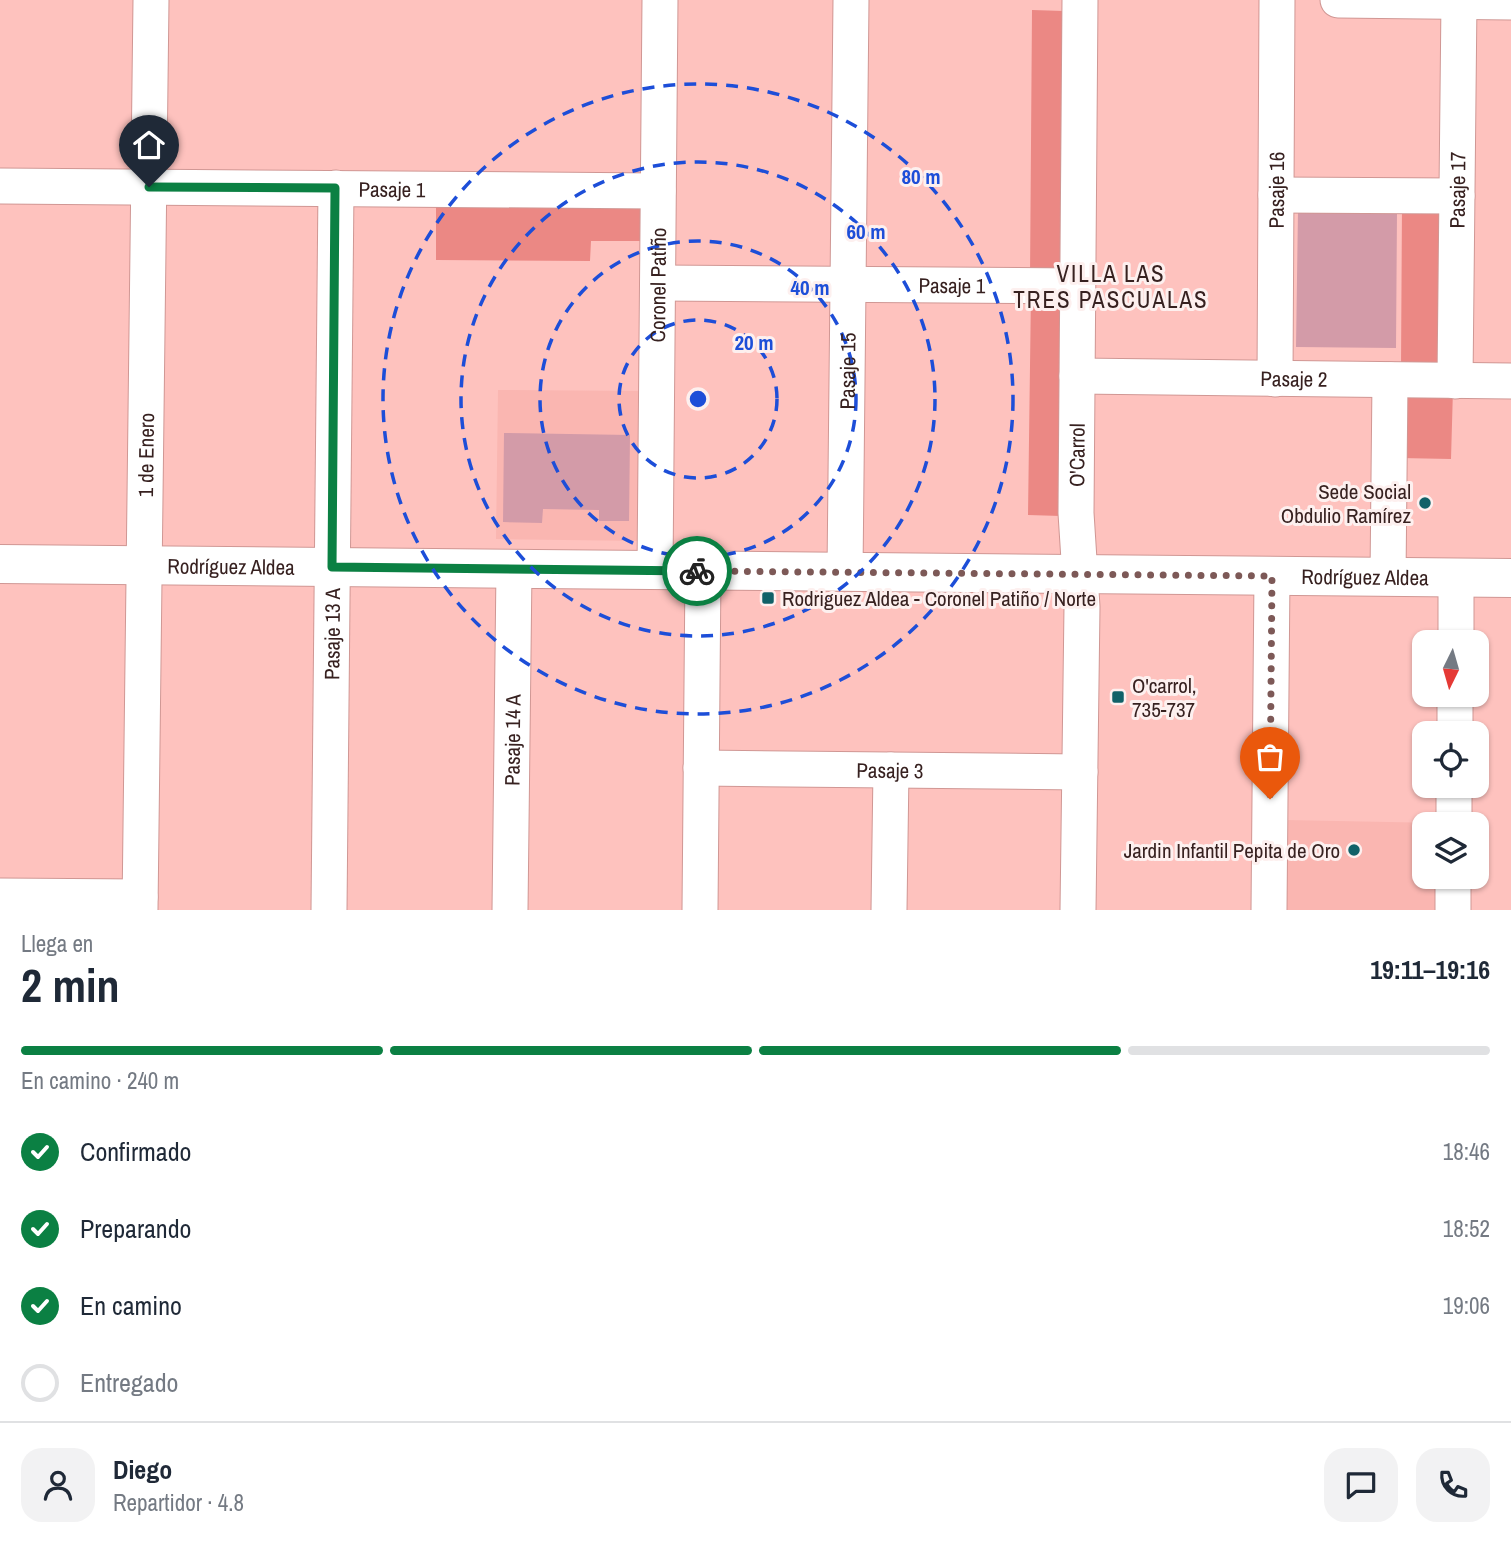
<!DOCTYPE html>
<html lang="es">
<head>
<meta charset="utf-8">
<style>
  body { margin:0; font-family:"Archivo Narrow",sans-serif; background:#f2f2f3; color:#1f2937; height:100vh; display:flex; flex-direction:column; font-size:26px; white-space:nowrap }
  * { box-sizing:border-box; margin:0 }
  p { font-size:23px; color:#747a83 }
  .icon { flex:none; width:38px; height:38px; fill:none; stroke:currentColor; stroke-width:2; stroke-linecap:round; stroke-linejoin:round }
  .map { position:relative; height:910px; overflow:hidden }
  .panel { display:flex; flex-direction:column; background:#fff; flex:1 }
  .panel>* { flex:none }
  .needle { width:46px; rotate:185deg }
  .tools { position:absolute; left:1412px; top:630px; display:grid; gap:14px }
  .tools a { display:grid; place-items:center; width:77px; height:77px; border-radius:14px; background:#fff; box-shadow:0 2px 5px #0004; font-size:35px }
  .pin { position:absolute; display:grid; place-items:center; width:60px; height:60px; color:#fff; margin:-72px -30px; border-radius:50% 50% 50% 0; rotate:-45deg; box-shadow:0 0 7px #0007 }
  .pin .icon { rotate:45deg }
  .courier { position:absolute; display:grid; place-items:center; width:70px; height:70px; margin:-35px; border:5px solid #0b8043; border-radius:50%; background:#fff; color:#222; box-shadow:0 2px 9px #0007 }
  .overview em { font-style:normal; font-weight:800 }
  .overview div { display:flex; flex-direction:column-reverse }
  .overview { display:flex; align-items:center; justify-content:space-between; height:119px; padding:0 21px }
  h1 { font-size:46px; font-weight:800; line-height:52px }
  .bar { display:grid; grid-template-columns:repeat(4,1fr); gap:10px 7px; align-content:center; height:84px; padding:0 21px }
  .bar i { height:9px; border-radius:5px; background:#e0e1e3 }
  .bar .selected { background:#0b8043 }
  .bar p { grid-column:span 4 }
  .line { display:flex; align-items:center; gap:18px; padding:0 21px; border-top:2px solid #e0e1e3 }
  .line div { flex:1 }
  .round { display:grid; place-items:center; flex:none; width:74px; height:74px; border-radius:21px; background:#f2f2f3 }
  ol { padding:0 21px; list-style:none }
  li { display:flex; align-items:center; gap:21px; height:77px }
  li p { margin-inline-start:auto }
  li .icon { padding:7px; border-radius:50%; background:#0b8043; color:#fff; stroke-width:4 }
  li:last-child { color:#747a83 }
  li i { width:38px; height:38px; border:4px solid #e0e1e3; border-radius:50% }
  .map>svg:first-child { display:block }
</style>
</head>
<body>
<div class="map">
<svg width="1511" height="910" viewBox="0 0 1511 910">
  <rect width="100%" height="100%" fill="#fec2be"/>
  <path fill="#fab6b1" d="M498,390L643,391L642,541L496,539Z
    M1285,820L1440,823L1424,824V877H1439V910H1284Z"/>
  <path fill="#eb8884" d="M1032,10L1064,11L1063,277H1030Z
    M436,200L640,201V241H591L590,261L436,260Z
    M1402,204H1443L1440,369H1401Z
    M1031,292H1063L1061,516L1028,515Z
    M1411,388L1453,389L1451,459L1400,458L1401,400Z"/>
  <path fill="#d39ba8" d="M1298,211L1397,212L1396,348L1296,347Z
    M504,433L630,435L629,521H599V510L543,509L542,523L503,522Z"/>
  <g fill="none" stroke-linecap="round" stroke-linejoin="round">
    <g stroke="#d09794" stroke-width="37">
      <g id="minor">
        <path d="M1338,0L1511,2"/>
        <path id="s1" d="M0,186L658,191"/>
        <path d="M1276,195L1457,196"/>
        <path id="s2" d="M658,283L1077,286"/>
        <path id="s3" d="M1077,376L1511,381"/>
        <path id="s4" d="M1275,379L1277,0"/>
        <path id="s5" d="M1455,381L1459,0"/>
        <path id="s6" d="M655,570L660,0"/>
        <path id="s7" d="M845,572L851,0"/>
        <path d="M1388,577L1390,380"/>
        <path d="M1456,642V578"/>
        <path d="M1455,733V695"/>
        <path id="s8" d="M701,768L1080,772"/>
        <path d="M1454,824V786"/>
        <path d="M0,896L140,897"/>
        <path id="s9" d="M140,910L151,0"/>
        <path id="s10" d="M329,910L336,188"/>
        <path id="s11" d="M510,910L514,569"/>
        <path d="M700,910L703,571"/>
        <path d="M889,910L891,770"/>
        <path id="s12" d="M1078,910L1082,607L1076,513L1080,0"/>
        <path d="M1269,910L1272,576"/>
        <path d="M1453,910V877"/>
      </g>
    </g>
    <g stroke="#d09794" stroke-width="40">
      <g id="major">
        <path id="s13" d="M0,564L1511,578"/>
      </g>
    </g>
    <use href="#minor" stroke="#fff" stroke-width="35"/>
    <use href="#major" stroke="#fff" stroke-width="38"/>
  </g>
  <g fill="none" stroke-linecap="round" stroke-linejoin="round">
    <path stroke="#7d5957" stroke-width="7" stroke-dasharray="0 12.6" d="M697,571L1272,576L1270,799"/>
    <path stroke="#0b8043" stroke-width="9" d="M149,187L335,188L332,567L697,571"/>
  </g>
  <g fill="none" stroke="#1d4ed8" stroke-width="3.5" stroke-dasharray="12 9">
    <circle cx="698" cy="399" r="79"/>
    <circle cx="698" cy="399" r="158"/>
    <circle cx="698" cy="399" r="237"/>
    <circle cx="698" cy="399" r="315"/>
  </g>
  <g fill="#116168" stroke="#fdf0ef" stroke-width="2.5">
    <circle cx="1425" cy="503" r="7"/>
    <rect x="761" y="591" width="14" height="14" rx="3.5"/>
    <rect x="1111" y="690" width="14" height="14" rx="3.5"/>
    <circle cx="1354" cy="850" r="7"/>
  </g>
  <g text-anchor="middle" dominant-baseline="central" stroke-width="6" stroke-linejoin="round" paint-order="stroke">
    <g font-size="21" fill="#372120" stroke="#fdf0ef">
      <text stroke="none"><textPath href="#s1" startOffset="392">Pasaje 1</textPath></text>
      <text stroke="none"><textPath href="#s4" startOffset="189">Pasaje 16</textPath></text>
      <text stroke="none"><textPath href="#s5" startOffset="191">Pasaje 17</textPath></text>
      <text stroke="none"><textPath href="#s6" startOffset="285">Coronel Patiño</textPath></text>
      <text stroke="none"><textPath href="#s2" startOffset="294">Pasaje 1</textPath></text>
      <text stroke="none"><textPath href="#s7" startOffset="201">Pasaje 15</textPath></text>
      <text stroke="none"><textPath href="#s3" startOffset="217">Pasaje 2</textPath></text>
      <text stroke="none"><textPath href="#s9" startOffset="455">1 de Enero</textPath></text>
      <text stroke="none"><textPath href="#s12" startOffset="455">O'Carrol</textPath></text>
      <text stroke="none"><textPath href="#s13" startOffset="231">Rodríguez Aldea</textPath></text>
      <text stroke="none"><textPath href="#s13" startOffset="1365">Rodríguez Aldea</textPath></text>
      <text stroke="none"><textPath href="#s10" startOffset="276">Pasaje 13 A</textPath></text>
      <text stroke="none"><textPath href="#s11" startOffset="170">Pasaje 14 A</textPath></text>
      <text stroke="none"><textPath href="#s8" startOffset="189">Pasaje 3</textPath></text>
    </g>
    <g font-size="21" fill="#372120" stroke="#fdf0ef" text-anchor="end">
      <text x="1411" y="491">Sede Social<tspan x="1411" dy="24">Obdulio Ramírez</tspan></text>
      <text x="782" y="598" text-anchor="start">Rodriguez Aldea - Coronel Patiño / Norte</text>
      <text x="1132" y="685" text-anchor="start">O'carrol,<tspan x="1132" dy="24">735-737</tspan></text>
      <text x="1340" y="850">Jardin Infantil Pepita de Oro</text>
    </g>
    <g font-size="23" letter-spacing="2" fill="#372120" stroke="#fdf0ef">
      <text x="1111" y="273">VILLA LAS<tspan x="1111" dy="26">TRES PASCUALAS</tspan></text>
    </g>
  </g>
  <circle cx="698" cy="399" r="10" fill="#1d4ed8" stroke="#fdf0ef" stroke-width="3.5"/>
  <g font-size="21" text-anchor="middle" font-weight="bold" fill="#1d4ed8" stroke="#fdf0ef" stroke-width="6" stroke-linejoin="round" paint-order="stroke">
    <text x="921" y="184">80 m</text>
    <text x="866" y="239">60 m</text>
    <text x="810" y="295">40 m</text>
    <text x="754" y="350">20 m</text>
  </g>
</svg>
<div class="tools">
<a><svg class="needle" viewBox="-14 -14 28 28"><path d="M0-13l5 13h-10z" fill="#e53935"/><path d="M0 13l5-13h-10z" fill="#747a83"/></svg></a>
<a><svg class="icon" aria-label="locate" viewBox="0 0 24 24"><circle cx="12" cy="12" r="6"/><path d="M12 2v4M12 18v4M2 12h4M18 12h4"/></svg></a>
<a><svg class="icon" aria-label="layers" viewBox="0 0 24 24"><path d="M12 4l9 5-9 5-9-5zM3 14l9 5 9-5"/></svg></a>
</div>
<div class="pin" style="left:1270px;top:799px;background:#ea580c"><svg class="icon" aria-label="bag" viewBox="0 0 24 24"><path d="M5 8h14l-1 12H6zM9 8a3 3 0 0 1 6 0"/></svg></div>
<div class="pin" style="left:149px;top:187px;background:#1f2937"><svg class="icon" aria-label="home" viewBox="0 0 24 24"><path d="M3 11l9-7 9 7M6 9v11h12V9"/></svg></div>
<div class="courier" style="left:697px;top:571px"><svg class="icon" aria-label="bike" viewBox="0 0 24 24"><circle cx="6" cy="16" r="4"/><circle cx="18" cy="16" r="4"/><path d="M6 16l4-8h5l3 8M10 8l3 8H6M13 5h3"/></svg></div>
</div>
<section class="panel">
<div class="overview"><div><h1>2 min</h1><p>Llega en</p></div><em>19:11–19:16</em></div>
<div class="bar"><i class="selected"></i><i class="selected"></i><i class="selected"></i><i></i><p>En camino · 240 m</p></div>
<ol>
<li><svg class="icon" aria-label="check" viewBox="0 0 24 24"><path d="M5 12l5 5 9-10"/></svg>Confirmado<p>18:46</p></li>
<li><svg class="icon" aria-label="check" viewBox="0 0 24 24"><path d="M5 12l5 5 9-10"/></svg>Preparando<p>18:52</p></li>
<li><svg class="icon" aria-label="check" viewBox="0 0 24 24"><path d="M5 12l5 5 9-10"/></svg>En camino<p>19:06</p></li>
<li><i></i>Entregado</li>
</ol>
<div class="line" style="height:126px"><a class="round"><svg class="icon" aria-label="person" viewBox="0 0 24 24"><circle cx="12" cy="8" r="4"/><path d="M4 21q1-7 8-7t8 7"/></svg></a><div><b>Diego</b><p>Repartidor · 4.8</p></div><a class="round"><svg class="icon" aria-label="chat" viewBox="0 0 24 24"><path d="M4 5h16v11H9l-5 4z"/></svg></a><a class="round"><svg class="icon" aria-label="phone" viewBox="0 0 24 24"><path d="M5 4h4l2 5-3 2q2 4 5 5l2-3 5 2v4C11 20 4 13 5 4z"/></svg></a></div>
</section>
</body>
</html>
